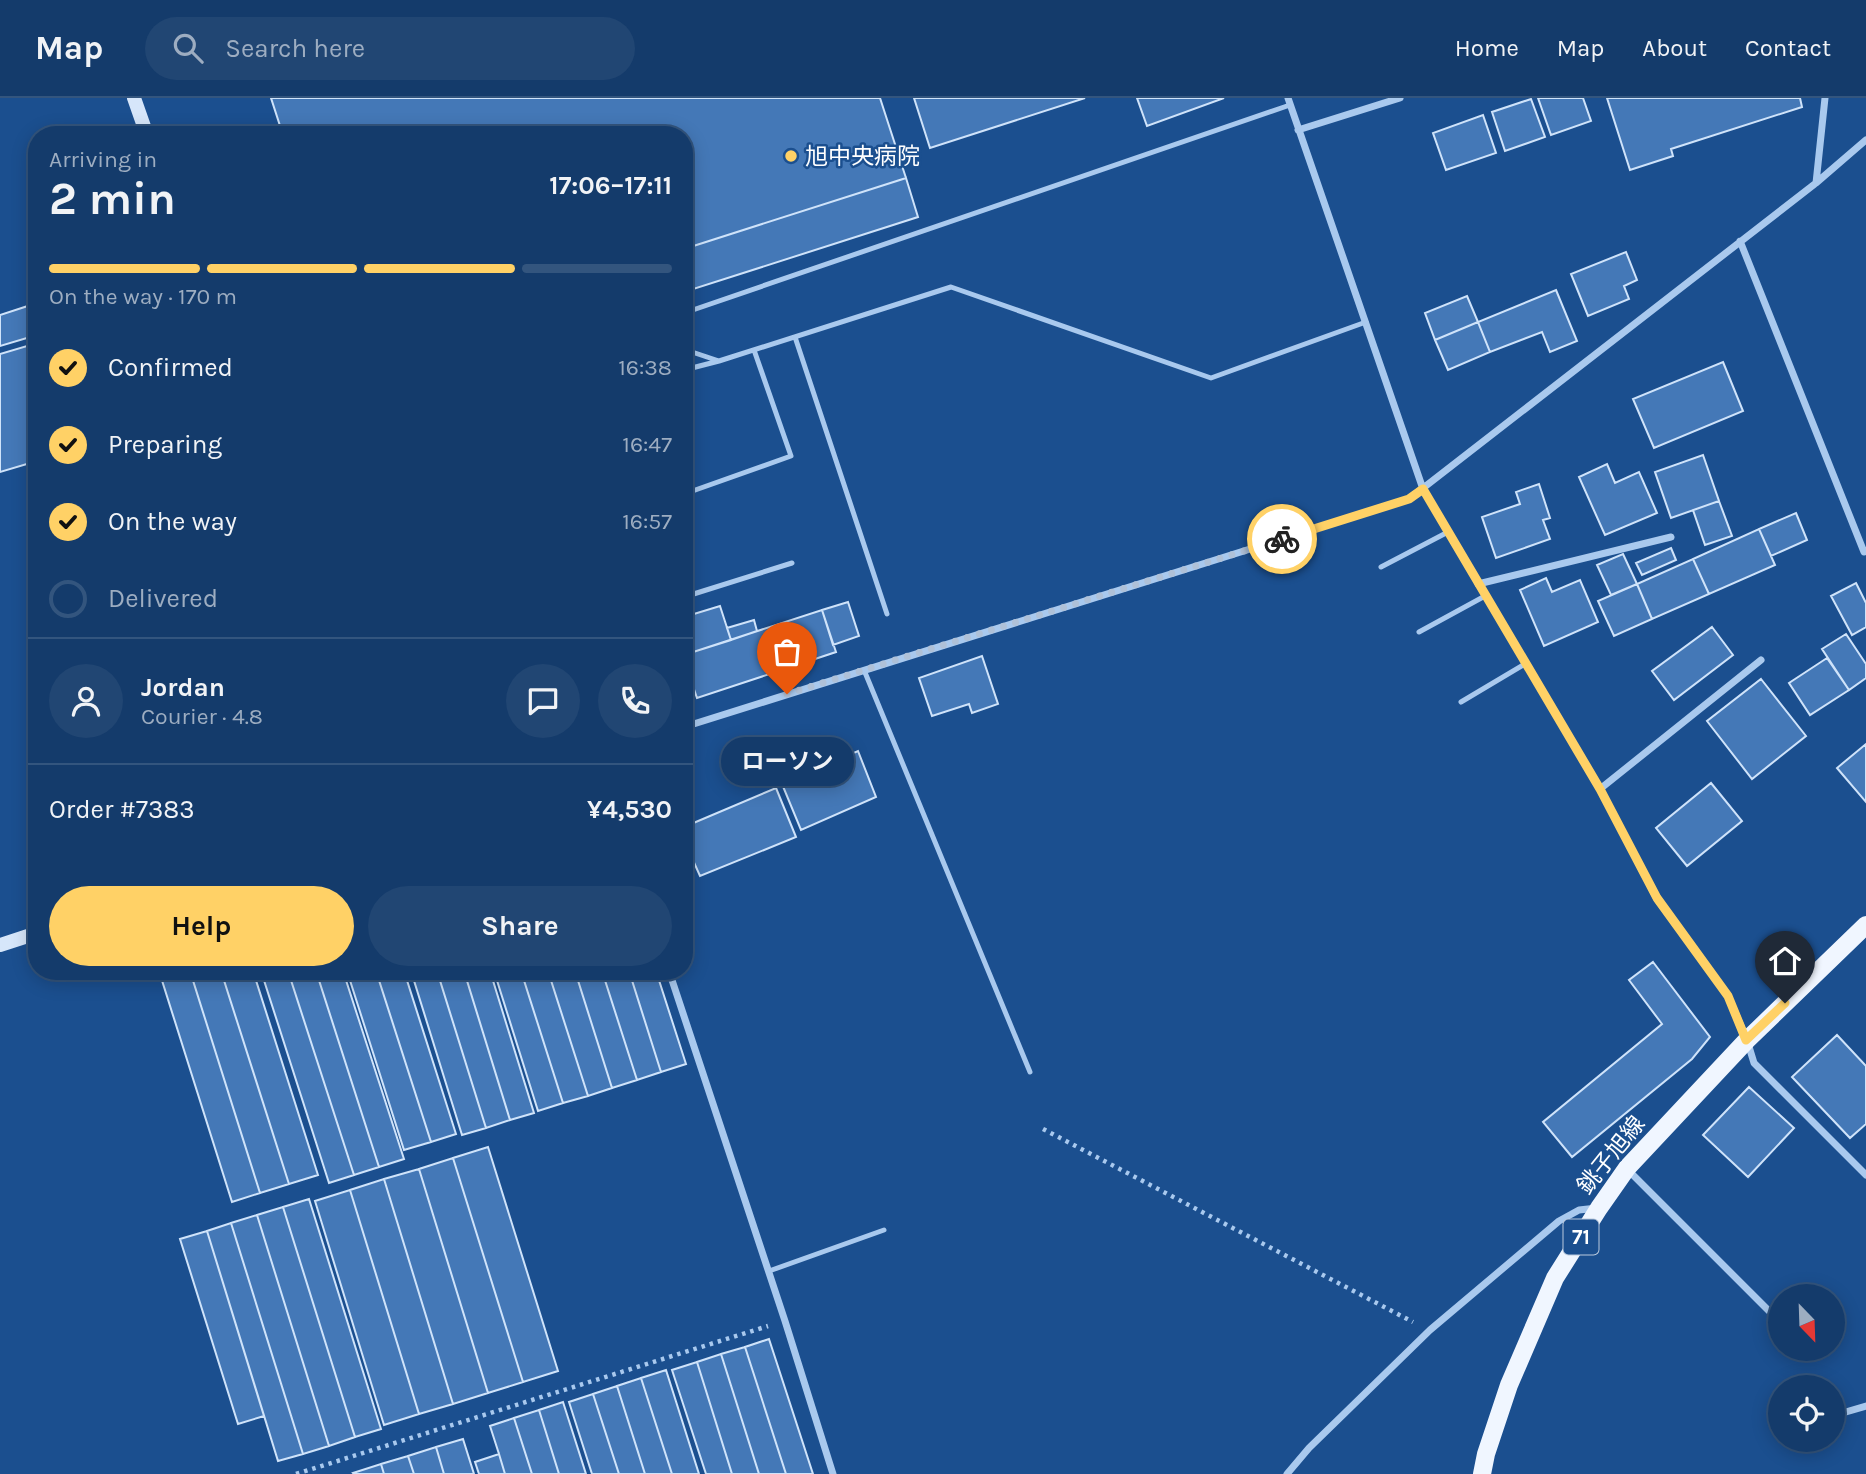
<!DOCTYPE html>
<html lang="en">
<head>
<meta charset="utf-8">
<style>
  body { margin:0; font-family:Karla,"Noto Sans JP",sans-serif; background:#214673; color:#f1f3f6; height:100vh; display:flex; flex-direction:column; font-size:26px; white-space:nowrap }
  * { box-sizing:border-box; margin:0 }
  p { font-size:23px; color:#9dadc1 }
  .icon { flex:none; width:38px; height:38px; fill:none; stroke:currentColor; stroke-width:2; stroke-linecap:round; stroke-linejoin:round }
  .map { position:relative; flex:1; overflow:hidden }
  .details { position:absolute; left:28px; top:28px; width:665px; height:854px; display:flex; flex-direction:column; background:#143b6b; border-radius:28px; box-shadow:0 4px 18px #0003,0 0 0 2px #33557e }
  .details>* { flex:none }
  .needle { width:46px; rotate:157deg }
  .tools { position:absolute; left:1768px; top:1186px; display:grid; gap:14px }
  .tools a { display:grid; place-items:center; width:77px; height:77px; border-radius:50%; background:#143b6b; box-shadow:0 4px 18px #0003,0 0 0 2px #33557e; font-size:35px }
  .pin { position:absolute; display:grid; place-items:center; width:60px; height:60px; color:#fff; margin:-72px -30px; border-radius:50% 50% 50% 0; rotate:-45deg; box-shadow:0 0 7px #0007 }
  .pin .icon { rotate:45deg }
  .courier { position:absolute; display:grid; place-items:center; width:70px; height:70px; margin:-35px; border:5px solid #ffd166; border-radius:50%; background:#fff; color:#222; box-shadow:0 2px 9px #0007 }
  .bubble { position:absolute; height:49px; border-radius:24px; background:#143b6b; box-shadow:0 4px 18px #0003,0 0 0 2px #33557e; font-size:23px; font-weight:700; line-height:49px; text-align:center }
  .head em { font-style:normal; font-weight:700 }
  .head div { display:flex; flex-direction:column-reverse }
  .head { display:flex; align-items:center; justify-content:space-between; height:119px; padding:0 21px }
  h1 { font-size:46px; font-weight:700; line-height:52px }
  .bar { display:grid; grid-template-columns:repeat(4,1fr); gap:10px 7px; align-content:center; height:84px; padding:0 21px }
  .bar i { height:9px; border-radius:5px; background:#33557e }
  .bar .on { background:#ffd166 }
  .bar p { grid-column:span 4 }
  .line { display:flex; align-items:center; gap:18px; padding:0 21px; border-top:2px solid #33557e }
  .line div { flex:1 }
  .round { display:grid; place-items:center; flex:none; width:74px; height:74px; border-radius:37px; background:#214673 }
  ol { padding:0 21px; list-style:none }
  li { display:flex; align-items:center; gap:21px; height:77px }
  li p { margin-inline-start:auto }
  li .icon { padding:7px; border-radius:50%; background:#ffd166; color:#111; stroke-width:4 }
  li:last-child { color:#9dadc1 }
  li i { width:38px; height:38px; border:4px solid #33557e; border-radius:50% }
  .button { display:flex; gap:14px; margin-top:auto; padding:14px 21px }
  .button a { flex:1; height:80px; border-radius:42px; background:#ffd166; color:#111; font-size:28px; font-weight:700; line-height:80px; text-align:center }
  .button a+a { background:#214673; color:#f1f3f6 }
  header { display:flex; align-items:center; gap:42px; box-sizing:border-box; height:98px; padding:0 35px; background:#143b6b; border-bottom:2px solid #33557e }
  header strong { font-size:33px }
  nav { display:flex; gap:38px; margin-inline-start:auto; font-size:24px }
  .search { width:490px; height:63px; background:#214673; display:flex; align-items:center; gap:18px; box-sizing:border-box; padding:0 24px; border-radius:38px; color:#9dadc1; font-size:26px }
  .map>svg:first-child { display:block }
</style>
</head>
<body>
<header>
<strong>Map</strong>
<div class="search"><svg class="icon" aria-label="search" viewBox="0 0 24 24"><circle cx="10" cy="10" r="6"/><path d="M15 15l6 6"/></svg>Search here</div>
<nav><a>Home</a><a>Map</a><a>About</a><a>Contact</a></nav>
</header>
<div class="map">
<svg width="1866" height="1376" viewBox="0 0 1866 1376">
  <rect width="100%" height="100%" fill="#1b4f8f"/>
  <path fill="#4478b7" stroke="#cfe3fa" stroke-width="2" d="M271,0H880L906,80L684,151V37H283Z
    M914,0H1085L930,50Z
    M1137,0H1224L1147,28Z
    M1538,0H1583L1591,23L1551,37Z
    M1607,0H1800L1802,9L1671,51L1673,58L1630,72Z
    M1531,1L1545,39L1505,53L1492,14Z
    M1483,17L1496,55L1446,72L1433,35Z
    M906,80L918,119L684,194V151Z
    M1626,154L1637,182L1624,188L1629,201L1588,218L1571,176Z
    M1556,192L1577,243L1550,254L1542,234L1490,254L1478,224Z
    M1467,198L1478,224L1435,242L1425,215Z
    M37,205V237L0,248V217Z
    M1478,224L1490,254L1448,272L1435,242Z
    M37,245V363L0,374V256Z
    M1723,264L1743,313L1654,350L1633,301Z
    M1703,357L1719,403L1671,420L1655,374Z
    M1607,366L1615,385L1639,374L1657,415L1605,437L1579,379Z
    M1539,386L1550,420L1543,422L1550,441L1496,460L1482,419L1520,406L1516,394Z
    M1719,403L1732,438L1705,447L1693,412Z
    M1796,415L1807,442L1771,458L1759,431Z
    M1759,431L1775,467L1709,496L1693,461Z
    M1671,450L1676,462L1642,477L1636,465Z
    M1623,456L1637,486L1611,497L1597,467Z
    M1693,461L1709,496L1652,521L1637,486Z
    M1546,480L1552,494L1580,482L1598,524L1544,548L1520,492Z
    M1856,485L1866,505V529L1852,537L1831,498Z
    M1637,486L1652,521L1614,538L1598,503Z
    M848,504L859,538L833,547L822,512Z
    M720,508L731,542L684,557V519Z
    M822,512L836,554L697,600L684,562V557Z
    M754,522L757,533L731,542L727,530Z
    M1712,529L1733,557L1674,602L1652,573Z
    M1846,536L1866,566V580L1849,592L1822,551Z
    M982,558L998,606L972,615L969,606L932,618L919,580Z
    M1827,560L1849,592L1810,617L1789,585Z
    M1761,581L1806,638L1752,681L1707,623Z
    M1866,646V704L1837,670Z
    M858,653L876,699L801,732L782,686Z
    M1711,685L1742,723L1687,768L1656,730Z
    M776,690L796,739L700,778L684,742V729Z
    M1653,864L1710,939L1692,961L1572,1059L1543,1024L1662,926L1629,882Z
    M159,873H190L260,1095L232,1104Z
    M190,873H221L289,1086L260,1095Z
    M221,873H253L318,1077L289,1086Z
    M261,873H288L354,1077L329,1085Z
    M288,873H316L379,1069L354,1077Z
    M316,873H343L404,1061L379,1069Z
    M347,873H376L431,1044L404,1052Z
    M376,873H404L456,1036L431,1044Z
    M411,873H437L486,1030L462,1037Z
    M437,873H464L510,1022L486,1030Z
    M464,873H490L534,1015L510,1022Z
    M494,873H521L563,1005L538,1013Z
    M521,873H548L588,998L563,1005Z
    M548,873H575L612,990L588,998Z
    M575,873H602L637,982L612,990Z
    M602,873H629L661,974L637,982Z
    M629,873H656L686,966L661,974Z
    M1837,937L1866,968V1026L1850,1040L1792,979Z
    M1749,989L1794,1030L1748,1079L1703,1037Z
    M488,1049L558,1273L523,1284L453,1060Z
    M453,1060L523,1284L488,1295L419,1071Z
    M419,1071L488,1295L453,1306L384,1081Z
    M384,1081L453,1306L419,1316L350,1092Z
    M350,1092L419,1316L384,1327L315,1103Z
    M309,1101L381,1331L355,1339L283,1109Z
    M283,1109L355,1339L329,1348L257,1117Z
    M257,1117L329,1348L303,1356L231,1125Z
    M231,1125L303,1356L278,1363L207,1133Z
    M207,1133L264,1318L238,1326L180,1141Z
    M769,1241L813,1376H786L745,1249Z
    M745,1249L786,1376H759L721,1256Z
    M721,1256L759,1376H732L697,1264Z
    M697,1264L732,1376H706L672,1272Z
    M666,1272L699,1376H672L641,1280Z
    M641,1280L672,1376H645L617,1288Z
    M617,1288L645,1376H619L593,1296Z
    M593,1296L619,1376H592L569,1304Z
    M563,1304L586,1376H559L539,1312Z
    M539,1312L559,1376H532L514,1320Z
    M514,1320L532,1376H505L499,1356L490,1328Z
    M463,1341L474,1376H444L436,1349Z
    M436,1349L444,1376H414L408,1358Z
    M499,1356L505,1376H479L475,1364Z
    M408,1358L414,1376H384L381,1366Z
    M381,1366L384,1376H354L353,1375Z"/>
  <g fill="none" stroke-linecap="round" stroke-linejoin="round">
    <path stroke="#a9c9ee" stroke-width="4.5" stroke-dasharray="3.5 5" stroke-linecap="butt" d="M1043,1031L1413,1224
      M296,1376L768,1228"/>
    <path stroke="#a9c9ee" stroke-width="5" d="M684,215L1290,7
      M795,239L887,516
      M684,248L692,254L719,263
      M684,272L719,263L951,189L1211,280L1366,224
      M684,396L791,358L754,252
      M1381,469L1448,434
      M684,499L792,465
      M1419,534L1485,498
      M864,572L1030,974
      M1461,604L1525,566
      M769,1173L884,1132"/>
    <path stroke="#a9c9ee" stroke-width="7" d="M1288,0L1423,391L1600,691L1657,801L1728,898L1747,942L1754,965L1866,1077
      M1298,32L1400,0
      M1816,85L1825,0
      M1740,143L1864,454L1866,453
      M1478,486L1671,439
      M684,629L1409,401L1816,85L1866,42
      M1600,691L1761,562
      M669,873L785,1223L833,1376
      M1627,1071L1780,1224
      M1832,1318L1866,1308
      M1779,1334H1780
      M1287,1376L1309,1350L1430,1232L1559,1123L1579,1112L1597,1110"/>
    <path stroke="#d6e6fa" stroke-width="14" d="M134,0L147,37
      M0,847L37,835"/>
    <path stroke="#f0f6ff" stroke-width="18" d="M1482,1376L1486,1356L1509,1287L1555,1180L1599,1110L1627,1070L1747,942L1866,827"/>
  </g>
  <g fill="none" stroke-linecap="round" stroke-linejoin="round">
    <path stroke="#afc1d8" stroke-width="7" stroke-dasharray="0 12.6" d="M787,596L1282,441"/>
    <path stroke="#ffd166" stroke-width="9" d="M1282,441L1409,401L1423,391L1600,691L1657,800L1728,898L1746,942L1785,905"/>
  </g>
  <circle fill="#ffd166" stroke="#1b4f8f" stroke-width="2.5" cx="791" cy="58" r="7"/>
  <g text-anchor="middle" dominant-baseline="central" stroke-width="5" stroke-linejoin="round" paint-order="stroke">
    <rect fill="#1b4f8f" stroke="#bbcadd" stroke-width="2" x="1563.5" y="1121.5" width="35" height="35" rx="5"/>
    <g font-size="21" font-weight="bold" fill="#fff">
      <text x="1581" y="1139">71</text>
    </g>
    <g font-size="23" fill="#fff" stroke="#1b4f8f" text-anchor="start">
      <text x="805" y="58">旭中央病院</text>
    </g>
    <g font-size="23" fill="#fff" stroke="#1b4f8f">
      <text transform="translate(1611 1057) rotate(-51)">銚子旭線</text>
    </g>
  </g>
</svg>
<div class="tools">
<a><svg class="needle" viewBox="-14 -14 28 28"><path d="M0-13l5 13h-10z" fill="#e53935"/><path d="M0 13l5-13h-10z" fill="#9dadc1"/></svg></a>
<a><svg class="icon" aria-label="locate" viewBox="0 0 24 24"><circle cx="12" cy="12" r="6"/><path d="M12 2v4M12 18v4M2 12h4M18 12h4"/></svg></a>
</div>
<div class="pin" style="left:787px;top:596px;background:#ea580c"><svg class="icon" aria-label="bag" viewBox="0 0 24 24"><path d="M5 8h14l-1 12H6zM9 8a3 3 0 0 1 6 0"/></svg></div>
<div class="pin" style="left:1785px;top:905px;background:#1f2937"><svg class="icon" aria-label="home" viewBox="0 0 24 24"><path d="M3 11l9-7 9 7M6 9v11h12V9"/></svg></div>
<div class="courier" style="left:1282px;top:441px"><svg class="icon" aria-label="bike" viewBox="0 0 24 24"><circle cx="6" cy="16" r="4"/><circle cx="18" cy="16" r="4"/><path d="M6 16l4-8h5l3 8M10 8l3 8H6M13 5h3"/></svg></div>
<div class="bubble" style="left:721px;top:639px;width:133px">ローソン</div>
<section class="details">
<div class="head"><div><h1>2 min</h1><p>Arriving in</p></div><em>17:06–17:11</em></div>
<div class="bar"><i class="on"></i><i class="on"></i><i class="on"></i><i></i><p>On the way · 170 m</p></div>
<ol>
<li><svg class="icon" aria-label="check" viewBox="0 0 24 24"><path d="M5 12l5 5 9-10"/></svg>Confirmed<p>16:38</p></li>
<li><svg class="icon" aria-label="check" viewBox="0 0 24 24"><path d="M5 12l5 5 9-10"/></svg>Preparing<p>16:47</p></li>
<li><svg class="icon" aria-label="check" viewBox="0 0 24 24"><path d="M5 12l5 5 9-10"/></svg>On the way<p>16:57</p></li>
<li><i></i>Delivered</li>
</ol>
<div class="line" style="height:126px"><a class="round"><svg class="icon" aria-label="person" viewBox="0 0 24 24"><circle cx="12" cy="8" r="4"/><path d="M4 21q1-7 8-7t8 7"/></svg></a><div><b>Jordan</b><p>Courier · 4.8</p></div><a class="round"><svg class="icon" aria-label="chat" viewBox="0 0 24 24"><path d="M4 5h16v11H9l-5 4z"/></svg></a><a class="round"><svg class="icon" aria-label="phone" viewBox="0 0 24 24"><path d="M5 4h4l2 5-3 2q2 4 5 5l2-3 5 2v4C11 20 4 13 5 4z"/></svg></a></div>
<div class="line" style="height:91px"><div>Order #7383</div><b>¥4,530</b></div>
<div class="button"><a>Help</a><a>Share</a></div>
</section>
</div>
</body>
</html>
